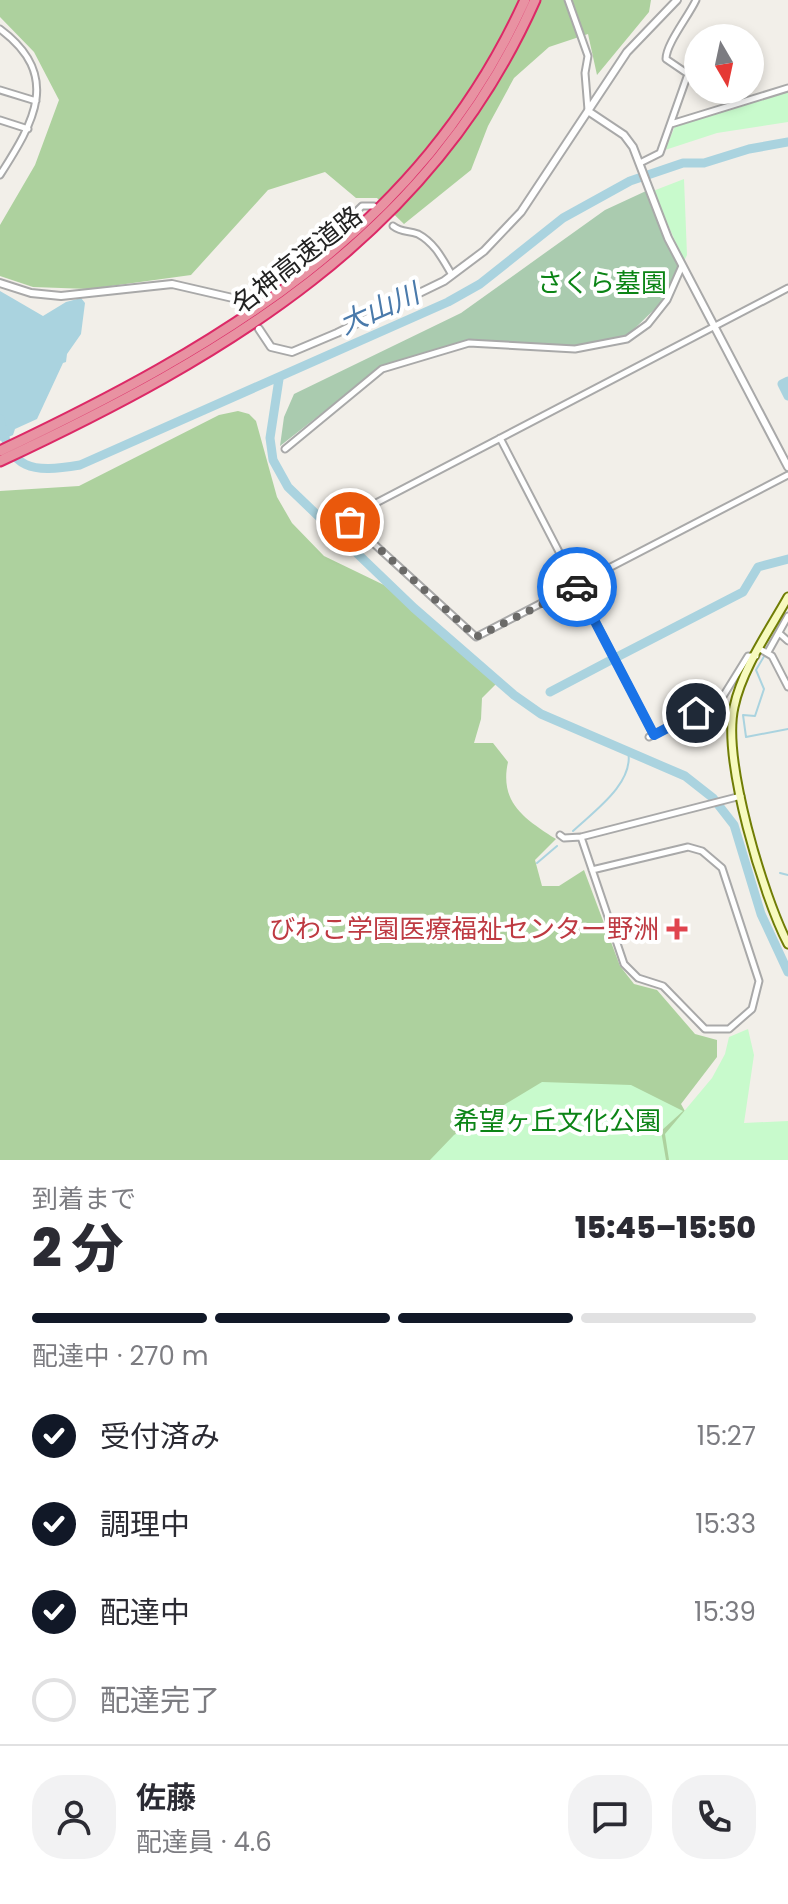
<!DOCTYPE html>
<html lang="ja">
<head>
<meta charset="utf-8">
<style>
  body { margin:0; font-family:Poppins,"Noto Sans JP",sans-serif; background:#f2f2f3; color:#2b2b33; height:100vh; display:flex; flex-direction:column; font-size:30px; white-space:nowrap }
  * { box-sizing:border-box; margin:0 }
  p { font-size:26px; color:#7c7c81 }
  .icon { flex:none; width:44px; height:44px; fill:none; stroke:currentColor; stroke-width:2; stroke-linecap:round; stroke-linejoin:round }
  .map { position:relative; height:1160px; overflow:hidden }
  .panel { display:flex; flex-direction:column; background:#fff; flex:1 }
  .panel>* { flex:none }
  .needle { width:52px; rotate:171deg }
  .tools { position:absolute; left:684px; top:24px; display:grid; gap:16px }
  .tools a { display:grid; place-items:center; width:80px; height:80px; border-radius:50%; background:#fff; box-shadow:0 4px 12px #0003; font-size:40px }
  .pin { position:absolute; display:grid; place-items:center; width:68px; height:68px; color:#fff; margin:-34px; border:4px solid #fff; border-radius:50%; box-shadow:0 2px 8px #0007 }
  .courier { position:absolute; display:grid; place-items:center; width:80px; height:80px; margin:-40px; border:6px solid #1a73e8; border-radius:50%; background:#fff; color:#222; box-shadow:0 2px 10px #0007 }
  .summary em { font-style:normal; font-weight:800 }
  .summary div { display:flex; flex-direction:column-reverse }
  .summary { display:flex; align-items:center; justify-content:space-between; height:136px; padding:0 32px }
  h1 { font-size:52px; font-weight:800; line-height:60px }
  .bar { display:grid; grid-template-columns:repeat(4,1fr); gap:12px 8px; align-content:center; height:96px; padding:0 32px }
  .bar i { height:10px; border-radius:6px; background:#e1e1e2 }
  .bar .selected { background:#111827 }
  .bar p { grid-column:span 4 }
  .line { display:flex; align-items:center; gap:20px; padding:0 32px; border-top:2px solid #e1e1e2 }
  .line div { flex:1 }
  .round { display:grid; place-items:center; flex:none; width:84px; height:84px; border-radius:32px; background:#f2f2f3 }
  ol { padding:0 32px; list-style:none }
  li { display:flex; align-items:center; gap:24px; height:88px }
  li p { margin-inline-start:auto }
  li .icon { padding:8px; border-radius:50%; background:#111827; color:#fff; stroke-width:4 }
  li:last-child { color:#7c7c81 }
  li i { width:44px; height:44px; border:4px solid #e1e1e2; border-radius:50% }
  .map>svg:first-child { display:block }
</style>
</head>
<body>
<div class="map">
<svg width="788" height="1160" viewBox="0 0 788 1160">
  <rect width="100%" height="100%" fill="#f2efe9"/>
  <path fill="#add19e" d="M0,0H651L649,12L597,75L588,34L549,47L514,78L488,126L471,170L404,224L377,198H356L325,172L268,190L191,275L89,289L33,287L0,276V225L35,165L59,100L34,52L0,17Z
    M238,411L249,414L256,421L277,497L292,523L324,556L384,585L496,684L482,698L481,719L474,743H493L508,762C499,803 525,819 556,839L535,860L542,886H559L584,870L620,966L634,984L657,990L695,1034L717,1040V1057L681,1104L712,1160H0V491L79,486L219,415Z"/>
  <path fill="#aacbaf" d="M646,191L678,267L665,299L627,336L575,346L467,340L381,367L280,446L284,417L294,394L461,313L605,210Z"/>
  <path fill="#c8facc" d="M788,92V122L717,133L665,150L675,126Z
    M684,179L687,255L684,261L653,191Z
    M748,1029L754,1055L744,1123L788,1121V1160H669L665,1134L712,1078L725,1054L729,1037Z
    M542,1082L631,1085L683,1111L661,1131L666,1160H430L454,1135Z"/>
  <path fill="#aad3df" d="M0,291L43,316L66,302L81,298L85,303L81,334L67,354L66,362L63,363L37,419L15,429L13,435L0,441Z"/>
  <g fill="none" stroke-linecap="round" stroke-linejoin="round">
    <path stroke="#aad3df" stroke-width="2" d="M766,653L756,670L764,689L755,716L743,715L746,737L788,729
      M573,831C593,812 635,783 628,751
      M537,863L557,846
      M780,873L788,875"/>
    <path stroke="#aad3df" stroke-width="9" d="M279,379L270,438L273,460L288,487L414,608L514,695L541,714L685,776L713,798L734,825L761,914L788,972
      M788,381L782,384L788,396
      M0,419C10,471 32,473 80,465L448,302L480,284L563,218L630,181L683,163H704L749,149L788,142
      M617,657L743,592L758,567L788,559
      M550,692L611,660"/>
    <g stroke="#a9a9a9" stroke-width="9">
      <path id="minor" d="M568,0L588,56L585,73L588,110
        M0,29C62,75 34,122 0,175
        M0,90L36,101
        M0,120L28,129
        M671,124L788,88
        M640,163L660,153L688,74L666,59C666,44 688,17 696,0
        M393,226C402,233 408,230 418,234C435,243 443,260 452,275
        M788,288L353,515L350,522L476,637L788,475
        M243,303L309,258L362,206H374
        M500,438L654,735
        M285,449L382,369L469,343L575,349L627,339L648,324L667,300L682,266
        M779,633L788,641
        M760,649L772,656L788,687
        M768,652L788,616
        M649,737L722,698L748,656H756
        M560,835L564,838L581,837L741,796
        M581,837L624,964L638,978L663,986L705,1029H729L752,1009L759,981L722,868L702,851L688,847L592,870"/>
    </g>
    <g stroke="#a9a9a9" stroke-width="10">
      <path id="tertiary" d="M588,111L624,135L633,147L668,238L788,467
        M0,283L31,293L61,296L172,284L237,299L248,309
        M259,329L271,347L292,352L337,333L444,281L484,251L521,212L627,52L677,0"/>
    </g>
    <g stroke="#707d05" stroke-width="11">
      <path id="secondary" d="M788,597C769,631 742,669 734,707C722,759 763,896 788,944"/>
    </g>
    <g stroke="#dc2a67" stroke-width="13">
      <path id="motorway" d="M0,451C219,347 420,231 525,0
        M0,461C224,356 430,237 535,0"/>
    </g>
    <use href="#minor" stroke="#fff" stroke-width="5"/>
    <use href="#tertiary" stroke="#fff" stroke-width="6"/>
    <use href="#secondary" stroke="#f7fabf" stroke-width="7"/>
    <use href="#motorway" stroke="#e892a2" stroke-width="9"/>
  </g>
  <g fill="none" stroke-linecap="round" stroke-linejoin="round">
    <path stroke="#6b6a68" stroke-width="8" stroke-dasharray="0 14.4" d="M350,522L476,637L577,587"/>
    <path stroke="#1a73e8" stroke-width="10" d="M577,587L654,735L696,713"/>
  </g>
  <path fill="#e0444e" stroke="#fff" stroke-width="3" d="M673 917h8v8h8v8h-8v8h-8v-8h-8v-8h8z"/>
  <g text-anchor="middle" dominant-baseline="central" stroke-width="8" stroke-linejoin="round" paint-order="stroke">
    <g font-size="26" fill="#222" stroke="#fff">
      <text transform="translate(297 260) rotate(-38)">名神高速道路</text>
    </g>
    <g font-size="26" fill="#0c8416" stroke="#fff">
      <text x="602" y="283">さくら墓園</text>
      <text x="557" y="1121">希望ヶ丘文化公園</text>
    </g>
    <g font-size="26" fill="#be3a42" stroke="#fff" text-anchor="end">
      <text x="659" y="929">びわこ学園医療福祉センター野洲</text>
    </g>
    <g font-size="28" font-style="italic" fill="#4a7aab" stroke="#fff">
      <text transform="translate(379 309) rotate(-24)">大山川</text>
    </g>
  </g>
</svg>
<div class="tools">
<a><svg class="needle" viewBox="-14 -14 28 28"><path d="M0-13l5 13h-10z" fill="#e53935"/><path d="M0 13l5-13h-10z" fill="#7c7c81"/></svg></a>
</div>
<div class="pin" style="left:350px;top:522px;background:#ea580c"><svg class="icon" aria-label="bag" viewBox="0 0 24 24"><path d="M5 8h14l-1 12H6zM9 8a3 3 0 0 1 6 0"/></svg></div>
<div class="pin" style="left:696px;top:713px;background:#1f2937"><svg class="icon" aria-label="home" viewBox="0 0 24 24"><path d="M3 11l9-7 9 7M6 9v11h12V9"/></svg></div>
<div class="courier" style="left:577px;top:587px"><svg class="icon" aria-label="car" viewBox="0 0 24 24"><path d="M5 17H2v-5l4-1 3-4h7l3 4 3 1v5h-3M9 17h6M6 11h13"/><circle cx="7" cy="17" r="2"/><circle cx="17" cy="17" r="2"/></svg></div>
</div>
<section class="panel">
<div class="summary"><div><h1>2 分</h1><p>到着まで</p></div><em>15:45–15:50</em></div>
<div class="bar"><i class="selected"></i><i class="selected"></i><i class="selected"></i><i></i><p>配達中 · 270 m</p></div>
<ol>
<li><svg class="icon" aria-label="check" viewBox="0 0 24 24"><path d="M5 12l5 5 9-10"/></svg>受付済み<p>15:27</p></li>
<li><svg class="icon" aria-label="check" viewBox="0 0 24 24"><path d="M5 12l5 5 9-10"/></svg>調理中<p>15:33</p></li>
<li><svg class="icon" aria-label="check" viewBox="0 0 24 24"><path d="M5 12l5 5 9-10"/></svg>配達中<p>15:39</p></li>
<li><i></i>配達完了</li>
</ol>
<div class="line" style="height:144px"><a class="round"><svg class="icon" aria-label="person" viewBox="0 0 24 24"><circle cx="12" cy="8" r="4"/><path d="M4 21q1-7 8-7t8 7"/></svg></a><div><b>佐藤</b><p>配達員 · 4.6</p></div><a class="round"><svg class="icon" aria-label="chat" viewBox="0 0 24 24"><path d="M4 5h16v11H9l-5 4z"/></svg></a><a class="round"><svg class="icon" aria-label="phone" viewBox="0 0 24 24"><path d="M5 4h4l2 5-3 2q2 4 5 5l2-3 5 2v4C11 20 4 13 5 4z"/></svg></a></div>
</section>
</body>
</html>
